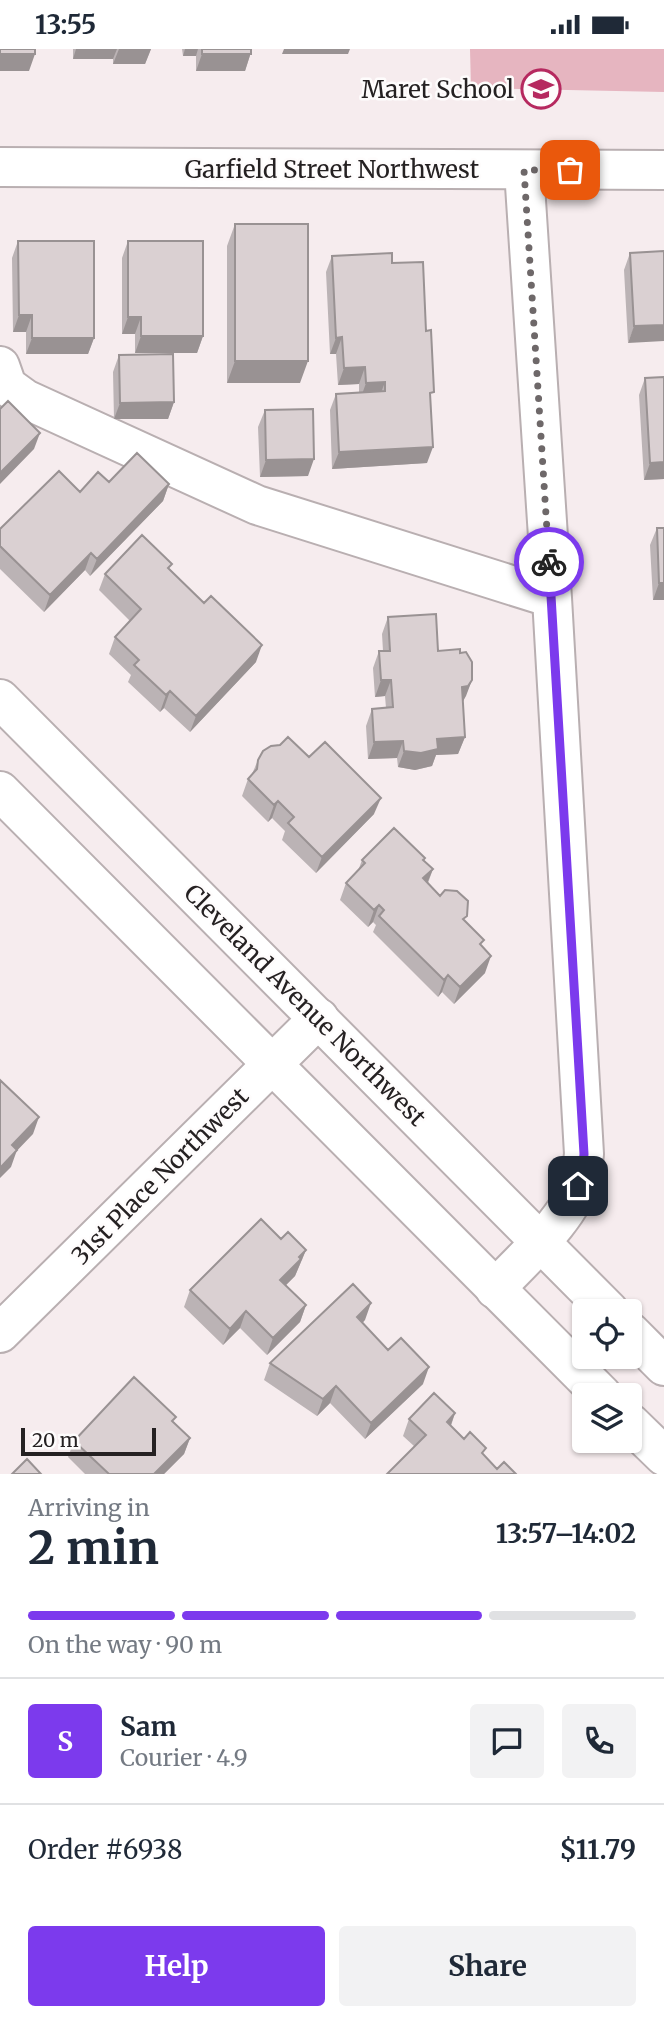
<!DOCTYPE html>
<html lang="en">
<head>
<meta charset="utf-8">
<style>
  body { margin:0; font-family:Merriweather,serif; background:#f2f2f3; color:#1f2937; height:100vh; display:flex; flex-direction:column; font-size:26px; white-space:nowrap }
  * { box-sizing:border-box; margin:0 }
  p { font-size:23px; color:#747a83 }
  .icon { flex:none; width:38px; height:38px; fill:none; stroke:currentColor; stroke-width:2; stroke-linecap:round; stroke-linejoin:round }
  .map { position:relative; height:1425px; overflow:hidden }
  .panel { display:flex; flex-direction:column; background:#fff; flex:1 }
  .panel>* { flex:none }
  .fabs { position:absolute; left:572px; top:1250px; display:grid; gap:14px }
  .fabs a { display:grid; place-items:center; width:70px; height:70px; border-radius:7px; background:#fff; box-shadow:0 2px 5px #0004; font-size:35px }
  .scale { position:absolute; left:21px; bottom:18px; width:135px; box-sizing:border-box; padding-left:7px; border:4px solid #252122; border-top:0; font-size:19px; line-height:24px; white-space:nowrap; color:#252122; -webkit-text-stroke:5px #fefcfc; paint-order:stroke }
  .pin { position:absolute; display:grid; place-items:center; width:60px; height:60px; color:#fff; margin:-30px; border-radius:14px; box-shadow:0 4px 10px #0006 }
  .courier { position:absolute; display:grid; place-items:center; width:70px; height:70px; margin:-35px; border:5px solid #7c3aed; border-radius:50%; background:#fff; color:#222; box-shadow:0 2px 9px #0007 }
  .overview em { font-style:normal; font-weight:700 }
  .overview div { display:flex; flex-direction:column-reverse }
  .overview { display:flex; align-items:center; justify-content:space-between; height:119px; padding:0 28px }
  h1 { font-size:46px; font-weight:700; line-height:52px }
  .bar { display:grid; grid-template-columns:repeat(4,1fr); gap:10px 7px; align-content:center; height:84px; padding:0 28px }
  .bar i { height:9px; border-radius:5px; background:#e0e1e3 }
  .bar .active { background:#7c3aed }
  .bar p { grid-column:span 4 }
  .line { display:flex; align-items:center; gap:18px; padding:0 28px; border-top:2px solid #e0e1e3 }
  .line div { flex:1 }
  .round { display:grid; place-items:center; flex:none; width:74px; height:74px; border-radius:7px; background:#f2f2f3 }
  .action { display:flex; gap:14px; margin-top:auto; padding:14px 28px }
  .action a { flex:1; height:80px; border-radius:7px; background:#7c3aed; color:#fff; font-size:28px; font-weight:700; line-height:80px; text-align:center }
  .action a+a { background:#f2f2f3; color:#1f2937 }
  .status { display:flex; justify-content:space-between; align-items:center; height:49px; padding:0 35px; background:#fff; direction:ltr }
  .status svg { height:19px; fill:currentColor }
  .map>svg:first-child { display:block }
</style>
</head>
<body>
<div class="status"><b>13:55</b><svg viewBox="0 0 49 12"><path d="M0 12V9h3v3zM5 12V6h3v6zM10 12V3h3v9zM15 12V0h3v12zM26 1h20v11H26zM47 4h2v5h-2z"/></svg></div>
<div class="map">
<svg width="664" height="1425" viewBox="0 0 664 1425">
  <rect width="100%" height="100%" fill="#f6ecee"/>
  <path fill="#e6b5c0" d="M470,0H664V43L471,39Z"/>
  <g fill="none" stroke-linecap="round" stroke-linejoin="round">
    <g stroke="#b9afb1" stroke-width="42">
      <path id="minor" d="M0,118L664,121
        M0,317L7,337L25,350L257,456L552,549
        M495,1240C522,1211 573,1167 582,1127C583,1120 583,1112 584,1105L552,549L524,121
        M0,1284L319,969"/>
    </g>
    <g stroke="#b9afb1" stroke-width="42">
      <path id="major" d="M0,650L609,1262
        M0,742L602,1346
        M630,1283L664,1317
        M630,1374L664,1407"/>
    </g>
    <use href="#minor" stroke="#fff" stroke-width="38"/>
    <use href="#major" stroke="#fff" stroke-width="38"/>
  </g>
  <path fill="#bbb3b5" d="M73,0H151L145,15H113V10H73Z
    M182,0H252L245,22H196V7H183Z
    M235,175L300,334H227V197Z
    M18,192L94,289L88,305H26V283H13L12,209Z
    M128,192L203,287L197,304H135V285H122V209Z
    M664,202L628,294L624,221L630,204Z
    M332,207L392,214L431,353L427,414L332,420L330,361L336,345L359,344V335L338,336L336,305H330L326,223Z
    M119,306L174,353L168,370H114L113,323Z
    M664,328V430L644,431L639,346L645,329Z
    M265,361L308,427L260,428L258,378Z
    M109,433L169,435L163,452L90,527L85,521L44,563L0,520V480L80,443Z
    M657,479H664V551H653L650,496Z
    M170,520L256,613L190,683L164,659L160,663L128,633L131,626L109,605L115,588L130,572L99,541L105,525Z
    M388,568L438,602L460,604L472,631L463,652L465,688L458,705L436,706L432,717L415,721L398,718L397,709L368,710L366,677L372,660L386,659L385,647L375,648L373,619L379,602H383L382,585Z
    M309,708L374,765L316,824L282,791L285,782L272,769L268,773L242,747L248,730L252,725L258,711Z
    M425,809L424,812L433,820L428,834L465,872L482,897L485,924L454,955L442,943L438,948L373,883L376,876L373,873L368,878L340,851L346,834L358,822L362,811Z
    M281,1190L306,1201L295,1227L286,1236L306,1256L300,1273L267,1306L240,1279L223,1296L184,1258L190,1241Z
    M365,1271L362,1274L423,1335L365,1390L330,1354L317,1367L264,1331L270,1314Z
    M455,1364L451,1377L497,1420L414,1397L403,1387L409,1370Z
    M174,1373L190,1389L184,1405L164,1425H85L68,1408L74,1392Z"/>
  <path fill="#999293" d="M76,0H117L113,10H73Z
    M119,0H151L145,15H113Z
    M185,0H198L196,7H183Z
    M247,0H252L245,22H196L202,5Z
    M284,0H350L348,5H282Z
    M0,5H35L29,22H0Z
    M19,266H32L26,283H13Z
    M128,268H141L135,285H122Z
    M664,276V292L628,294L634,277Z
    M141,287H203L197,304H135Z
    M342,288L336,305H330L336,289Z
    M32,289H94L88,305H26Z
    M235,312H308L300,334H227Z
    M365,318L359,335L338,336L344,319Z
    M385,333L379,349L360,351L366,334Z
    M174,353L168,370H114L120,354Z
    M40,384L34,400L0,435V424Z
    M433,398L427,414L332,420L339,403Z
    M314,410L308,427L260,428L266,411Z
    M664,413V430L644,431L650,414Z
    M169,435L163,452L90,527L97,510Z
    M91,504L85,521L44,563L50,546Z
    M659,534H664V551H653Z
    M262,596L256,613L190,683L196,667Z
    M381,631H391L385,647L375,648Z
    M472,631L466,647L462,654V638Z
    M170,642L164,659L160,663L166,646Z
    M465,688L458,705L436,706L432,717L415,721L398,718L404,702L437,690Z
    M403,692L397,709L368,710L374,693Z
    M381,749L374,765L316,824L322,808Z
    M278,752L272,769L268,773L274,756Z
    M433,820L426,837L423,829Z
    M379,856L373,873L368,878L374,861Z
    M491,907L485,924L454,955L460,938Z
    M448,926L442,943L438,948L444,931Z
    M39,1068L33,1085L8,1111L17,1101L11,1118L0,1129V1119L12,1096Z
    M306,1201L295,1227L274,1248L280,1231L299,1208Z
    M371,1254L365,1271L351,1285L357,1268Z
    M306,1256L300,1273L267,1306L273,1289Z
    M246,1262L240,1279L223,1296L230,1280Z
    M429,1318L423,1335L365,1390L371,1374Z
    M336,1337L330,1354L317,1367L323,1350Z
    M455,1364L449,1381L447,1373Z
    M190,1389L184,1405L164,1425H154Z"/>
  <path fill="#dad0d2" stroke="#999293" stroke-width="2" d="M0,0H35V5H0Z
    M202,0H251V5H202Z
    M235,175H308V312H235Z
    M18,192H94V289H32V266H19Z
    M128,192H203V287H141V268H128Z
    M664,202V276L634,277L630,204Z
    M392,204V214L423,213L426,282L431,281L434,343L430,344L433,398L339,403L336,345L385,342V333L366,334L365,318L344,319L342,288L336,289L332,207Z
    M173,305L174,353L120,354L119,306Z
    M664,328V413L650,414L645,329Z
    M8,352L40,384L0,424V360Z
    M313,360L314,410L266,411L265,361Z
    M137,404L169,435L97,510L91,504L50,546L0,497V480L59,422L80,443L98,423L109,433Z
    M657,479H664V534H659Z
    M142,486L172,515L168,519L204,554L211,547L262,596L196,667L170,642L166,646L134,616L139,611L115,588L141,560L105,525Z
    M436,565L438,602L460,600V604L466,603L472,613V631L468,637L462,638L465,688L437,690L438,700L421,704L404,702L403,692L374,693L372,660L393,658L391,631H381L379,602H390L388,568Z
    M288,688L309,708L325,693L381,749L322,808L288,774L294,768L278,752L274,756L248,730L257,720L258,711L263,702L271,697L280,696Z
    M394,779L425,809L423,811L433,820L423,829L440,847L445,841L457,842L468,852L467,867L463,870L484,891L480,895L491,907L460,938L448,926L444,931L379,867L384,861L379,856L374,861L346,834L365,814L362,811Z
    M0,1031L39,1068L12,1096L17,1101L0,1119Z
    M261,1170L281,1190L288,1183L306,1201L299,1208L301,1210L280,1231L306,1256L273,1289L246,1262L230,1280L190,1241Z
    M353,1235L371,1254L357,1268L388,1301L401,1289L429,1318L371,1374L336,1337L323,1350L270,1314Z
    M134,1328L176,1368L172,1372L190,1389L154,1425H109L74,1392Z
    M434,1344L455,1364L447,1373L464,1390L470,1383L486,1399L482,1404L497,1420L504,1413L516,1425H387L426,1386L409,1370Z
    M27,1410L41,1425H12Z"/>
  <g fill="none" stroke-linecap="round" stroke-linejoin="round">
    <path stroke="#6e6869" stroke-width="7" stroke-dasharray="0 12.6" d="M549,513L524,121H570"/>
    <path stroke="#7c3aed" stroke-width="9" d="M549,513L584,1105L582,1128L578,1137"/>
  </g>
  <defs>
    <g id="school-ring" transform="scale(2.0125)"><circle r="9.5" fill="#fefcfc" stroke="#b6295f" stroke-width="1.5"/><path d="M0-5L7-2L0 1L-7-2ZM-4 1L0 2.5L4 1V4Q0 6-4 4Z" fill="#b6295f"/></g>
  </defs>
  <g fill-rule="evenodd">
    <use href="#school-ring" x="541" y="40"/>
  </g>
  <g text-anchor="middle" dominant-baseline="central" stroke-width="5" stroke-linejoin="round" paint-order="stroke">
    <g font-size="24" fill="#252122" stroke="#fefcfc" text-anchor="end">
      <text x="514" y="40">Maret School</text>
    </g>
    <g font-size="24" fill="#252122" stroke="#fefcfc">
      <text x="332" y="120">Garfield Street Northwest</text>
      <text transform="translate(305 956) rotate(45)">Cleveland Avenue Northwest</text>
      <text transform="translate(160 1127) rotate(-45)">31st Place Northwest</text>
    </g>
  </g>
</svg>
<div class="fabs">
<a><svg class="icon" aria-label="locate" viewBox="0 0 24 24"><circle cx="12" cy="12" r="6"/><path d="M12 2v4M12 18v4M2 12h4M18 12h4"/></svg></a>
<a><svg class="icon" aria-label="layers" viewBox="0 0 24 24"><path d="M12 4l9 5-9 5-9-5zM3 14l9 5 9-5"/></svg></a>
</div>
<div class="scale">20 m</div>
<div class="pin" style="left:570px;top:121px;background:#ea580c"><svg class="icon" aria-label="bag" viewBox="0 0 24 24"><path d="M5 8h14l-1 12H6zM9 8a3 3 0 0 1 6 0"/></svg></div>
<div class="pin" style="left:578px;top:1137px;background:#1f2937"><svg class="icon" aria-label="home" viewBox="0 0 24 24"><path d="M3 11l9-7 9 7M6 9v11h12V9"/></svg></div>
<div class="courier" style="left:549px;top:513px"><svg class="icon" aria-label="bike" viewBox="0 0 24 24"><circle cx="6" cy="16" r="4"/><circle cx="18" cy="16" r="4"/><path d="M6 16l4-8h5l3 8M10 8l3 8H6M13 5h3"/></svg></div>
</div>
<section class="panel">
<div class="overview"><div><h1>2 min</h1><p>Arriving in</p></div><em>13:57–14:02</em></div>
<div class="bar"><i class="active"></i><i class="active"></i><i class="active"></i><i></i><p>On the way · 90 m</p></div>
<div class="line" style="height:126px"><b class="round" style="background:#7c3aed;color:#fff">S</b><div><b>Sam</b><p>Courier · 4.9</p></div><a class="round"><svg class="icon" aria-label="chat" viewBox="0 0 24 24"><path d="M4 5h16v11H9l-5 4z"/></svg></a><a class="round"><svg class="icon" aria-label="phone" viewBox="0 0 24 24"><path d="M5 4h4l2 5-3 2q2 4 5 5l2-3 5 2v4C11 20 4 13 5 4z"/></svg></a></div>
<div class="line" style="height:91px"><div>Order #6938</div><b>$11.79</b></div>
<div class="action"><a>Help</a><a>Share</a></div>
</section>
</body>
</html>
